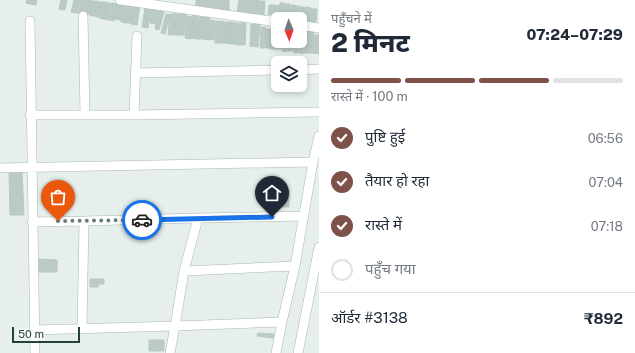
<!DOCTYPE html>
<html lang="hi">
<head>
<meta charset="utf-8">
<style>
  body { margin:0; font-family:"Public Sans","Noto Sans Devanagari",sans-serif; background:#f6f6f7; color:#1f2937; height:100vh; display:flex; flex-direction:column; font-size:15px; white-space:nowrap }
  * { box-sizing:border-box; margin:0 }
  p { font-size:13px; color:#747a83 }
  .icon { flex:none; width:22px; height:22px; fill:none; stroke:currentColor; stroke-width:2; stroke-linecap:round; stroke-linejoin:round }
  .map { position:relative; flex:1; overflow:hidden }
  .panel { display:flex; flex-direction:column; background:#fff; width:316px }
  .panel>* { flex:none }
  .needle { width:26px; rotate:178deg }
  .tools { position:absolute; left:271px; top:12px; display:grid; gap:8px }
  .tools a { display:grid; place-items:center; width:36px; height:36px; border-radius:6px; background:#fff; box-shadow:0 2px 6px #0003; font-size:20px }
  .scale { position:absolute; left:12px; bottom:10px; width:68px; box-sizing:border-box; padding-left:4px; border:2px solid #24423a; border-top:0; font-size:11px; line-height:14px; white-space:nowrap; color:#24423a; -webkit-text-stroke:3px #f7fbf9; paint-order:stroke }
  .pin { position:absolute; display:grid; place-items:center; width:34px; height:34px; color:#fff; margin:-41px -17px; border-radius:50% 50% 50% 0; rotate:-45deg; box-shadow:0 0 4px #0007 }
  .pin .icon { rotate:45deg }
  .courier { position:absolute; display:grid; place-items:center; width:40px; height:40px; margin:-20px; border:3px solid #1a73e8; border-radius:50%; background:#fff; color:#222; box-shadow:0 1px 5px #0007 }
  .headline em { font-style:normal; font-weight:800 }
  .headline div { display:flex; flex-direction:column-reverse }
  .headline { display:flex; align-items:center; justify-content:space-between; height:68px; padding:0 12px }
  h1 { font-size:26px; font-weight:800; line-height:30px }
  .bar { display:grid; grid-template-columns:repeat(4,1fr); gap:6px 4px; align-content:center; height:48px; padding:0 12px }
  .bar i { height:5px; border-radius:3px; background:#e0e1e3 }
  .bar .selected { background:#7f5249 }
  .bar p { grid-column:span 4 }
  .line { display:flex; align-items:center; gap:10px; padding:0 12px; border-top:1px solid #e0e1e3 }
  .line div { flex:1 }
  ol { padding:0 12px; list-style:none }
  li { display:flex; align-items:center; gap:12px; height:44px }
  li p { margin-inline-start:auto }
  li .icon { padding:4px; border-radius:50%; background:#7f5249; color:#fff; stroke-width:4 }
  li:last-child { color:#747a83 }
  li i { width:22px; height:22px; border:2px solid #e0e1e3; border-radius:50% }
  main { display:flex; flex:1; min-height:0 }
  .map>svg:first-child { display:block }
</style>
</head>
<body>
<main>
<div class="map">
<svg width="319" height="353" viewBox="0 0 319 353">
  <rect width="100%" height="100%" fill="#e6efeb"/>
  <path fill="#bbcac4" stroke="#b8c9c2" d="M27,0H37L36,5L26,3Z
    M61,0H67L65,10L59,9Z
    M74,0H80L77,13L71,12Z
    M81,0H91L88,15L78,13Z
    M196,0H213L212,9L196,8Z
    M214,0H224L223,11H213Z
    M224,0H229V12H223Z
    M239,0H243L242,13H237Z
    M244,0H249L248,15H243Z
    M249,0H253L252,15H249Z
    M254,0H259L258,15H253Z
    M91,1H95L93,16L89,15Z
    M96,1L100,2L98,17L94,16Z
    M260,1H265L264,15H259Z
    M100,2H106L104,19L99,18Z
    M106,3H111L108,20L104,19Z
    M112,3L117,4L114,21L109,20Z
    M280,3H285V19H279Z
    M117,4H123L121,20L115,19Z
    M124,4H128L126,23L121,22Z
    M129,4H133L131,23H126Z
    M134,4L140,5L137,25L131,24Z
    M286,4H290V19H285Z
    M269,5H274L273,15L268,14Z
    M274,5L280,6L279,18H274Z
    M291,5H295L294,19H290Z
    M295,6H300V19H295Z
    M301,7H305V22L300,21Z
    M306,7L311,8L310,23L305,22Z
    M145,8L151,9L148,28L142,27Z
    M152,9L157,10L155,24L150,23Z
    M311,9H317L316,23L311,22Z
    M158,11L164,12L159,30L155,29Z
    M166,14L170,15L165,34L161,33Z
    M170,14H176L174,35H168Z
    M176,14H186L184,35H175Z
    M193,14H199L198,39L191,38Z
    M187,16L192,17L191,39L185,38Z
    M200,17H204L203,39H198Z
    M205,17H210L209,40L203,39Z
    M211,20L215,21L214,40L209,39Z
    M216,21L226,22L225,43H215Z
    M227,22H231L230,44L225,43Z
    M231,22L237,23L236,44H230Z
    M238,23H246L245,45H236Z
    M251,24L260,25L258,47L250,46Z
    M261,27H266L264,48H260Z
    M266,29H271L270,48H265Z
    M271,29L278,30V41H281V49H270Z
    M305,31L314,32L313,53H304Z
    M300,32L305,33L303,54L299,53Z
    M315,35H319V54L313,53Z
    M282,41H287L286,52L282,51Z
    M288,41H293V51H287Z
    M294,41H299L298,53H294Z
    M22,172L24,215H10L9,173Z
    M277,190H289V207H277Z
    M38,259L57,260V272H38Z
    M90,279H104V284H98V287H90Z
    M258,333L274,334L273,338L257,336Z
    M149,340H164V351H149Z"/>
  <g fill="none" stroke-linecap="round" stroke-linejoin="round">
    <g stroke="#a8b8b2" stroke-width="10">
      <path id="street" d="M120,0L278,22
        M83,16L85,115
        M30,21L35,353
        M300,25L319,28
        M300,70L319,69
        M135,73L278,70
        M30,115H134L319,112
        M134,115L137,36
        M313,162L319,136
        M0,168L313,162L295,266
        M198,218L302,216
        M84,221L198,218L184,271L175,326L282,322L295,266L184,271
        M32,222L84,221L82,329
        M34,330L175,326L170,353
        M276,353L282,322
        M298,353L319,247"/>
    </g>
    <use href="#street" stroke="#fff" stroke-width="9"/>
  </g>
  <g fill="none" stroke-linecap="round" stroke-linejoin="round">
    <path stroke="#687f78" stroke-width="4" stroke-dasharray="0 7.2" d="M58,221L142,220"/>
    <path stroke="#1a73e8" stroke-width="5" d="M142,220L272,217"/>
  </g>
</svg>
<div class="tools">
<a><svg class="needle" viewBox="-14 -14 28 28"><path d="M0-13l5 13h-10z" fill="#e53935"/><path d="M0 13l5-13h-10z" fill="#747a83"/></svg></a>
<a><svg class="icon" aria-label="layers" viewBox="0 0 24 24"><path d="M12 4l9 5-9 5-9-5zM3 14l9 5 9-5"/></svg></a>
</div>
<div class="scale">50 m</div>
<div class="pin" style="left:58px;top:221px;background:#ea580c"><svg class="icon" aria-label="bag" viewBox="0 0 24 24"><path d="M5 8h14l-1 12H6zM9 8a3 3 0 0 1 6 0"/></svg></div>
<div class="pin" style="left:272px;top:217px;background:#1f2937"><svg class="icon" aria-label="home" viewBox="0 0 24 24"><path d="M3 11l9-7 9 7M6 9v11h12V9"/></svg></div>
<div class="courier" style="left:142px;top:220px"><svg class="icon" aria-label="car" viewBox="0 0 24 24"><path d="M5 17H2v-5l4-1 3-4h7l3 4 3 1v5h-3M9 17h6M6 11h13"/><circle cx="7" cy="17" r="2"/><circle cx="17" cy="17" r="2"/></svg></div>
</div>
<section class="panel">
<div class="headline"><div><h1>2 मिनट</h1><p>पहुँचने में</p></div><em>07:24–07:29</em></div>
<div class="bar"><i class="selected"></i><i class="selected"></i><i class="selected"></i><i></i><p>रास्ते में · 100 m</p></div>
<ol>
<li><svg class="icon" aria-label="check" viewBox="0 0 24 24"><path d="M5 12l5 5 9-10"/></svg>पुष्टि हुई<p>06:56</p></li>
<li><svg class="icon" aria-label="check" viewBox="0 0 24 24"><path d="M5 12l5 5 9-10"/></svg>तैयार हो रहा<p>07:04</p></li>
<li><svg class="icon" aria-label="check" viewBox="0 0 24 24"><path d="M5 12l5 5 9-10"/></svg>रास्ते में<p>07:18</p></li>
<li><i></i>पहुँच गया</li>
</ol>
<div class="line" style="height:52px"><div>ऑर्डर #3138</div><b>₹892</b></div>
</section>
</main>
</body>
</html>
